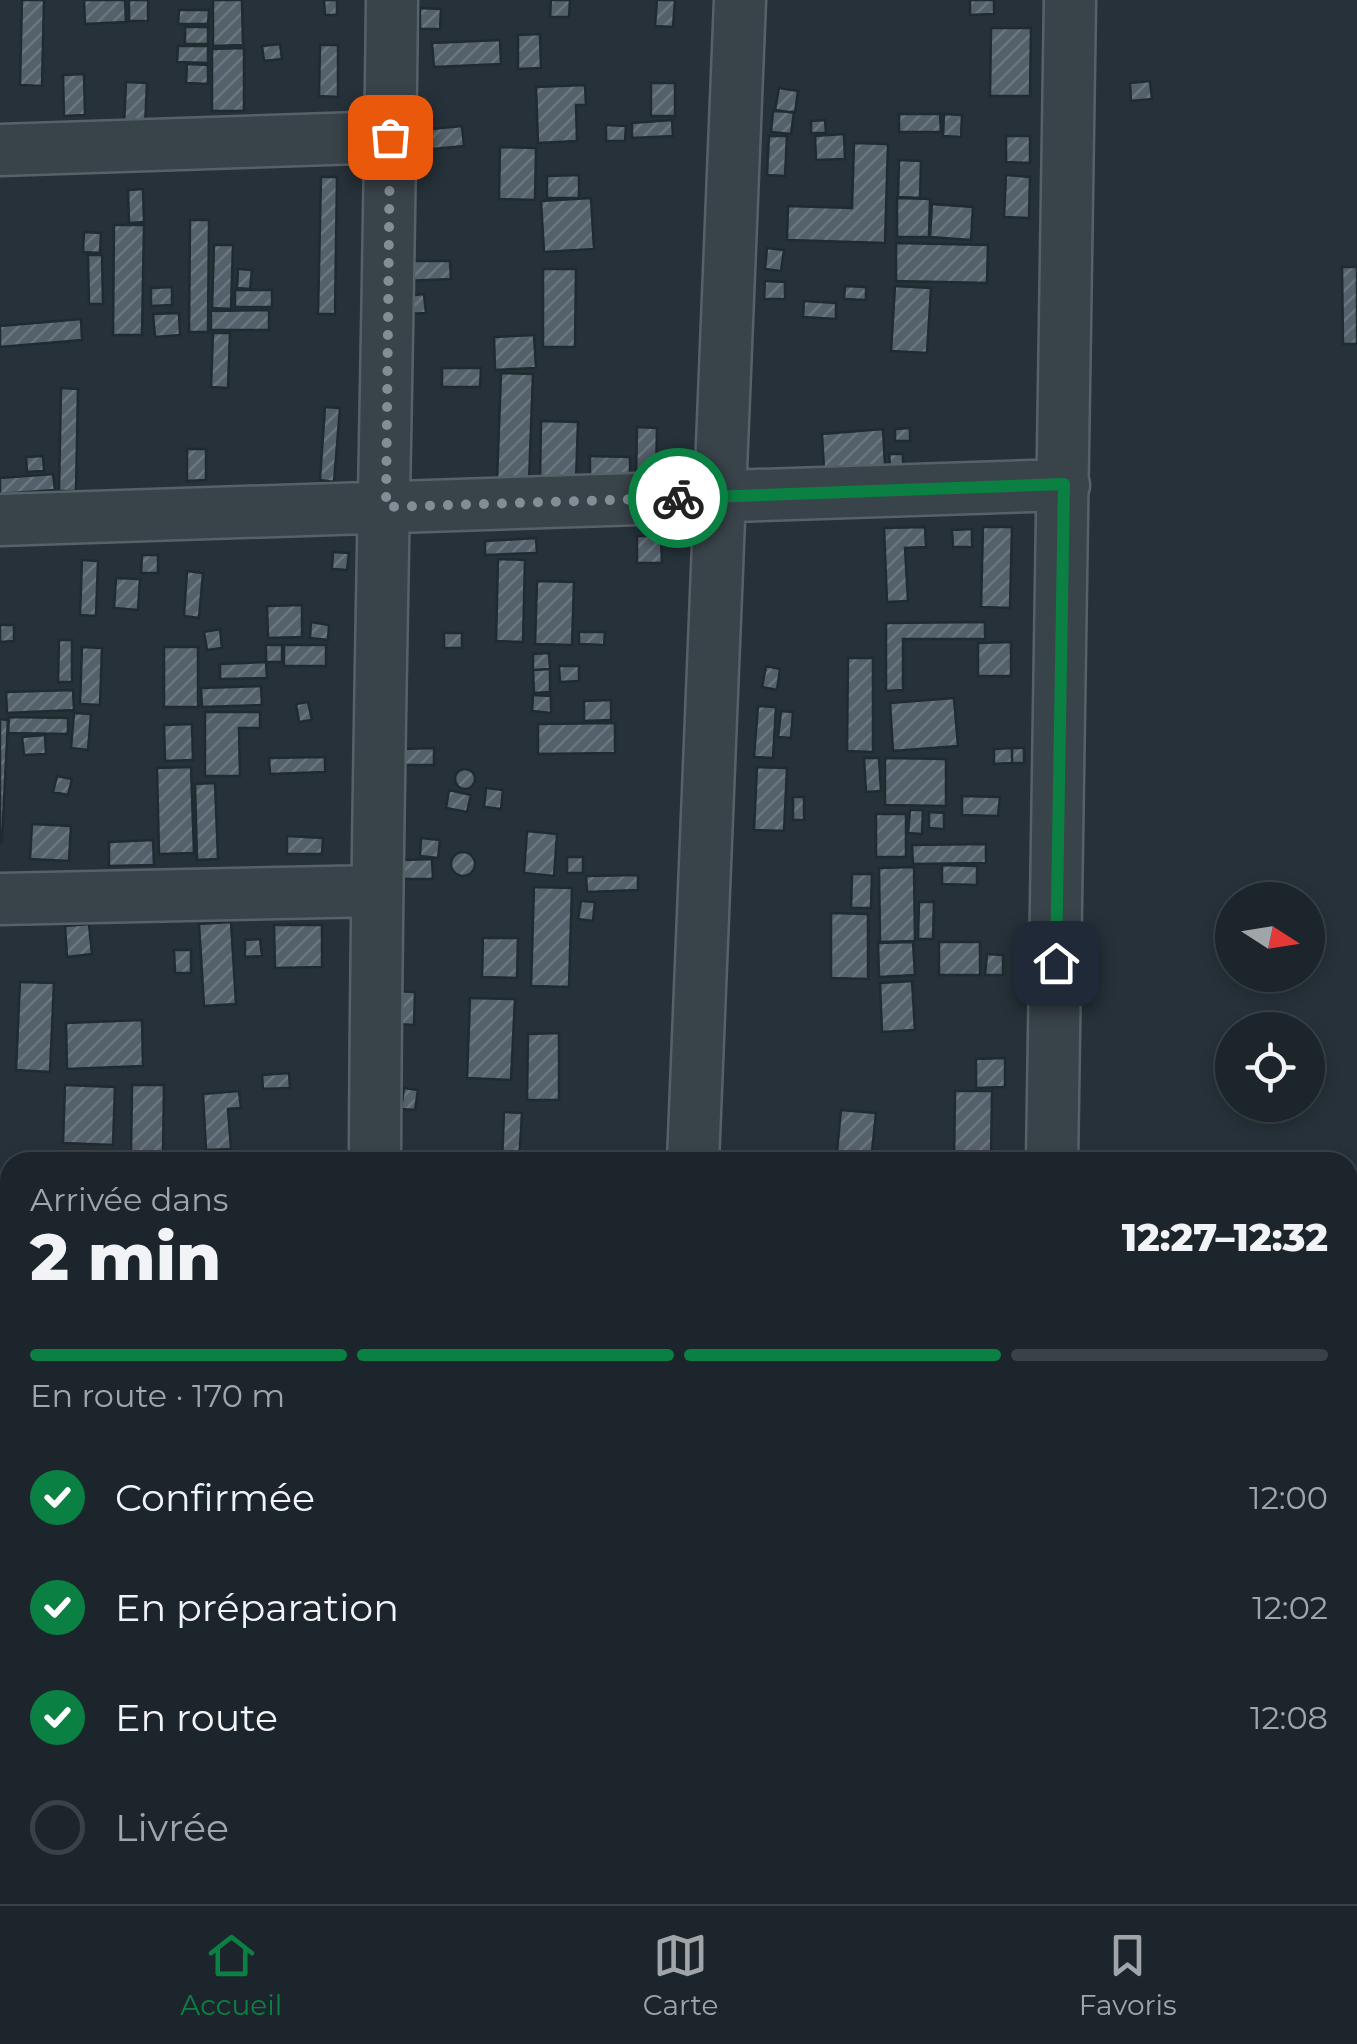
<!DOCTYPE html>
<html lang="fr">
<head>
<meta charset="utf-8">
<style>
  body { margin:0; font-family:Montserrat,sans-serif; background:#252d33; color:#f1f3f6; height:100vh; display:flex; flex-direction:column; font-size:38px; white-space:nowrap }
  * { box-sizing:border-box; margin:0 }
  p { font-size:32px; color:#a0a5a9 }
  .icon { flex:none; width:55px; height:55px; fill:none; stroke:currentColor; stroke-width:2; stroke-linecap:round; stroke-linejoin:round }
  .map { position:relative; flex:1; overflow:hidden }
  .sheet { position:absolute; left:0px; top:1152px; width:1358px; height:752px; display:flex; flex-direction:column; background:#1c252b; border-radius:30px 30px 0 0; box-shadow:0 5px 15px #0003,0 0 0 2px #3a4247 }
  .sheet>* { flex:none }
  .needle { width:65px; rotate:102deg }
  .controls { position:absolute; left:1215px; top:882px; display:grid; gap:20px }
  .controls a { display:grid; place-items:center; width:110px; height:110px; border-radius:50%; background:#1c252b; box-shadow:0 5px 15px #0003,0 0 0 2px #3a4247; font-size:50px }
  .pin { position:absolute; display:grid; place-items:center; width:85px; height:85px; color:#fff; margin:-42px; border-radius:20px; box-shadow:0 5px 15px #0006 }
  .courier { position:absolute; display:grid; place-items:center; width:100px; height:100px; margin:-50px; border:8px solid #0b8043; border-radius:50%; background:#fff; color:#222; box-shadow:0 2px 12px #0007 }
  .overview em { font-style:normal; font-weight:800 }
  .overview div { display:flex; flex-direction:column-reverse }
  .overview { display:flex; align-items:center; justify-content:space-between; height:170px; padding:0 30px }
  h1 { font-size:65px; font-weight:800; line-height:75px }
  .bar { display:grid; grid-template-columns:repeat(4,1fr); gap:15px 10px; align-content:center; height:120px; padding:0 30px }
  .bar i { height:12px; border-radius:8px; background:#3a4247 }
  .bar .current { background:#0b8043 }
  .bar p { grid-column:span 4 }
  ol { padding:0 30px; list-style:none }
  li { display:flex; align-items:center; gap:30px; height:110px }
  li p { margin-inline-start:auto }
  li .icon { padding:10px; border-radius:50%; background:#0b8043; color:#fff; stroke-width:4 }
  li:last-child { color:#a0a5a9 }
  li i { width:55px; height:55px; border:5px solid #3a4247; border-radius:50% }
  .tab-bar { display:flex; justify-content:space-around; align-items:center; height:140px; border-top:2px solid #3a4247; background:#1c252b; font-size:28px; color:#a0a5a9 }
  .tab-bar a { display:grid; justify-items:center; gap:5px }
  .tab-bar .current { color:#0b8043 }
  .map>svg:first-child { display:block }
</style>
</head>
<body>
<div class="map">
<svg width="1357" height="1904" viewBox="0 0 1357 1904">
  <defs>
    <pattern id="building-hatch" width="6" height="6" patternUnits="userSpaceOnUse" patternTransform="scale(2.5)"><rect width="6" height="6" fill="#54606a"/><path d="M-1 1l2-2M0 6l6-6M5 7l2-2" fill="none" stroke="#6a757e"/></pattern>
  </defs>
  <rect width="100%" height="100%" fill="#263139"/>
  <path fill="url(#building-hatch)" stroke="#202a31" stroke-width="2.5" d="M22,0H44L42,86L20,85Z
    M84,0H125L126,22L85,24Z
    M129,0H148V21H129Z
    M213,0H242L243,45L213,46Z
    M324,0H337V15H325Z
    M551,0H570L569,17H550Z
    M657,0H675L673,27L655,26Z
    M970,0H994V14L970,15Z
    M420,8L441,9L440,29H420Z
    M179,10H209L208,24H178Z
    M185,27H208V44H185Z
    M991,28H1031L1030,96H990Z
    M540,34L541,68L518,69V35Z
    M500,40L501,64L434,67L432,43Z
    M280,44L282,59L264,61L262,46Z
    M320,45H338V97L319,96Z
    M178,46H208V63L177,62Z
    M244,48V111H212V49Z
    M187,64L208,65V84L186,83Z
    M84,74L85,115L64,116L63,75Z
    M1150,81L1152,99L1131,101L1130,83Z
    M126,82L147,83L145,126L124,125Z
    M651,83H675V116H651Z
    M585,85L586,105H576L577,141L538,143L536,87Z
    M779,88L798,91L795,113L775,110Z
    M773,111L794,112L791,134L771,132Z
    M899,114H940L941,132H899Z
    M944,114L962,115L961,137L943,136Z
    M672,120L673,136L632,138V123Z
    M825,120L826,133H811V121Z
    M606,125L626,126L625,141H606Z
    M462,126L464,146L422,150L421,130Z
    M844,134L845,159L816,160L815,136Z
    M769,136H787L785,176L767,175Z
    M1006,136H1030V163L1006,162Z
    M854,143L888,144L885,243L787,240L788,206L852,208Z
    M500,147L536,148L535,200L499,199Z
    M407,153H426V170H406Z
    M899,160L921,161L920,198L898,197Z
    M579,175V198H547V176Z
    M1006,175L1030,177L1029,218L1004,217Z
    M321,177H337L335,314H318Z
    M143,189L144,222L129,223L128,190Z
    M591,198L594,249L544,252L541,201Z
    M897,198L930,199L929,237H897Z
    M932,204L973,207L971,240L930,237Z
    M190,220H209L208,332H189Z
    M114,225H144L142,335H113Z
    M84,232L101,233L100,253L83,252Z
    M896,243L988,245L987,283L896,281Z
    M214,245H233L231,309L212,308Z
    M767,248L784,250L781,271L765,269Z
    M88,255H102L103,304H89Z
    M403,261H450L451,279L404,281Z
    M1342,267H1357V344H1343Z
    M238,269L252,270L250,289L237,288Z
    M543,269H576L575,347H543Z
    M765,281L785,282V299H764Z
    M845,286L866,287V300L844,299Z
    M895,286L931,288L927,353L891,351Z
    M172,287V305L151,306V288Z
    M235,290H272V307H235Z
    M424,294L426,313L407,314L405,296Z
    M804,301L836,303V319L803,317Z
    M269,310V330H211V311Z
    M179,313L180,335L155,337L153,314Z
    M81,319L82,340L0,347V326Z
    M213,333H230L228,388L211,387Z
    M534,335L536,368L495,370L494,337Z
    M442,368H481L480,387H442Z
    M501,373L533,374L529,481L497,480Z
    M61,388L78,389L76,491H59Z
    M325,407L340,408L334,482L320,480Z
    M541,421L578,422L576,481L540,480Z
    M637,427L657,428L656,477L636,476Z
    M910,428V441H895V429Z
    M883,429L885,465L824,470L822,434Z
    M187,449H206V480L187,481Z
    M889,454H903V465L890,466Z
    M43,456L44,471L27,472L26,457Z
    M590,456L630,457V476H590Z
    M53,474L55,490L0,494V478Z
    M925,527L926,547L905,548L908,601L887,602L884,528Z
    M983,527H1012L1010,608L981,607Z
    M972,529V547H953L952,530Z
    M637,536H661L662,563H637Z
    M536,538L537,553L485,555V541Z
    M333,552L349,553L347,570L332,569Z
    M142,555H158V573H141Z
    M498,559L525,560L523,642L496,641Z
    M82,560L98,561L96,616L80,615Z
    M187,571L203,573L199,618L184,616Z
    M116,578L140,579L138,610L114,608Z
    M537,581L574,582L572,645L535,644Z
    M302,605V637L268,638L267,606Z
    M311,622L329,625L328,640L310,638Z
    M985,622V639H903V690L886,691V623Z
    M0,625H14V641L0,642Z
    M220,629L222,648L207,650L204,632Z
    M579,632H605L604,645L579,644Z
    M444,633H462V648H444Z
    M59,640H72V682H58Z
    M1011,642V676H978V643Z
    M266,645H282V662H266Z
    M284,645H326V666H284Z
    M82,647L102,648L100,705L80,704Z
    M164,647H198V707H164Z
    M549,653L550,669L533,670V654Z
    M848,658H873V752L847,751Z
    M266,662L267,678L220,679V664Z
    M559,666H579V681L560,682Z
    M766,666L780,669L777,690L762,687Z
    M550,669V692L534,693L533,670Z
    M261,686L262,705L202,707L201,688Z
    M73,690L74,710L7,713L6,692Z
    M533,695L551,696V713L532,711Z
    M954,698L958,746L893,751L890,703Z
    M611,700V720L584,721V701Z
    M308,702L312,720L299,722L296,704Z
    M758,706L776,707L773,758L754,757Z
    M781,711L793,712L791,738L778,737Z
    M205,712H260V728H239L240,776H205Z
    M74,713L91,714L88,750L71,748Z
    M9,717L68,718V734L8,733Z
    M0,719L8,720L2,842H0Z
    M615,723V753L538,754V724Z
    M192,724L193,760L165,761L164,725Z
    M45,735L46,754L24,755L22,737Z
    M434,748V765H402V749Z
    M1012,748V763L994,764V749Z
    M1012,748H1024V763H1012Z
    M325,757V772L270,774L269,758Z
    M864,758H879L881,791L866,792Z
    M885,758L946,759V806L885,805Z
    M191,767L194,853L159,854L157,768Z
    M757,767L787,768L784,831L754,830Z
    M455 779a10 10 0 1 1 20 0a10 10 0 1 1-20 0Z
    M57,776L72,779L68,795L53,792Z
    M215,783L218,859L197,860L195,784Z
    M486,788L503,790L501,809L484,807Z
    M449,790L471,795L467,812L446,808Z
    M962,796L1000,797L998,816L962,815Z
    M793,797H804V820H793Z
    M910,810H923L922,834L908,833Z
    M929,812L944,813V829L929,828Z
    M876,814H906V857H876Z
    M32,824L71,826L69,861L30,859Z
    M527,831L557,834L554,876L524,873Z
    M287,836L323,838L322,854H287Z
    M421,838L440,840L438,858L420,856Z
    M153,840L154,865L109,866V842Z
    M986,844V863L913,864L912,845Z
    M451 864a12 12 0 1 1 24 0a12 12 0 1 1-24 0Z
    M567,857H583V873H567Z
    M432,859L433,879H402V860Z
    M942,865L977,866V885L942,884Z
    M914,867L915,941L880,942L879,868Z
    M852,874H872L871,908H851Z
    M638,875V890L587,892L586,876Z
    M534,887L572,888L569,987L531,986Z
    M581,901L595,902L593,921L578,919Z
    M919,902H934L933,939H918Z
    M831,913L868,914V979L831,978Z
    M231,922L236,1004L204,1006L199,924Z
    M89,924L92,954L67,957L65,926Z
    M274,925H322V967L275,968Z
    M483,938H518L517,978L482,977Z
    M260,939L262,956L245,957V940Z
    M913,942L915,975L879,977L878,943Z
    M939,942H980V975H939Z
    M174,950H191V973H175Z
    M987,954L1003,955V975H985Z
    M912,981L915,1030L882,1032L880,983Z
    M20,982L54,983L50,1072L16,1070Z
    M395,991L415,992L414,1025L394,1024Z
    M470,998L515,999L511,1080L467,1078Z
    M142,1020L143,1066L67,1069L66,1023Z
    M559,1033V1100H527L528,1034Z
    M1005,1058V1087L976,1088V1059Z
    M289,1073L290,1088L263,1089L262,1075Z
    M65,1085L115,1087L113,1145L63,1143Z
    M132,1085H164L163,1154H131Z
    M404,1088L418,1090L415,1110L401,1109Z
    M239,1091L241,1108L228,1109L231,1149L206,1150L203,1094Z
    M955,1091H992L991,1162H954Z
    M841,1110L876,1113L871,1162H836Z
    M504,1112L522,1113L519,1162H502Z
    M96,1152L122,1154L121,1162H95Z
    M396,1152L411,1153V1162H395Z
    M876,1152H896L895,1162H876Z
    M10,1299V1319H0V1300Z
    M1,1361L10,1363L9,1378L0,1375Z
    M2,1428H10V1446H2Z
    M0,1713H8V1734H0Z
    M0,1832H10V1846H1Z
    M10,1849V1868H2V1850Z"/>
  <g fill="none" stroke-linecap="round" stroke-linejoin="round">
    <g stroke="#576168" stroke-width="55">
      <path id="minor" d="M0,150L390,137
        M0,520L1064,485
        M0,899L376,891
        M375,1162C376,775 388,388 392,0
        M693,1162L740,0
        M1052,1162L1070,0
        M1348,1208H1357
        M0,1255H10
        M0,1634H10
        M1348,1685L1357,1691
        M689,1895L690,1904
        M1040,1904V1895"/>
    </g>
    <use href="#minor" stroke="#39434a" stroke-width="50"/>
  </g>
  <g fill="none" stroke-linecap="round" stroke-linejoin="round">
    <path stroke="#838d94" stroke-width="10" stroke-dasharray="0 18" d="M390,137L386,507L678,498"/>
    <path stroke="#0b8043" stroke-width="12" d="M678,498L1064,484L1056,963"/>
  </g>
</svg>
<div class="controls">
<a><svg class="needle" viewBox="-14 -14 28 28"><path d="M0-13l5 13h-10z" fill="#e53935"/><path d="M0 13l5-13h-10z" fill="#a0a5a9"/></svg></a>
<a><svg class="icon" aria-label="locate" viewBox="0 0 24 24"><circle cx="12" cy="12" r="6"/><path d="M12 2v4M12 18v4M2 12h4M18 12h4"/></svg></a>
</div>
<div class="pin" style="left:390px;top:137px;background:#ea580c"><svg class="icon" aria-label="bag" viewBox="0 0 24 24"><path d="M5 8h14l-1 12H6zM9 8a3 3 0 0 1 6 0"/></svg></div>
<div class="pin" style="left:1056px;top:963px;background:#1f2937"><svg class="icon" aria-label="home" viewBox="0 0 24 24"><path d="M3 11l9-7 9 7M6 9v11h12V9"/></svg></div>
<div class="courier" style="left:678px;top:498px"><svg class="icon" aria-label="bike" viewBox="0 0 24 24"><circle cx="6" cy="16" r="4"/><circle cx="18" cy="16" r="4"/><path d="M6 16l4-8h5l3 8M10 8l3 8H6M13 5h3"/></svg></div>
<section class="sheet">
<div class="overview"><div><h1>2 min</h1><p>Arrivée dans</p></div><em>12:27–12:32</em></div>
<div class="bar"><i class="current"></i><i class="current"></i><i class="current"></i><i></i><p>En route · 170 m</p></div>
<ol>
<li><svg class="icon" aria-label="check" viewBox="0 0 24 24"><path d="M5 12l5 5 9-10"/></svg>Confirmée<p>12:00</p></li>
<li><svg class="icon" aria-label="check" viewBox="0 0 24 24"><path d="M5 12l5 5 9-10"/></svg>En préparation<p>12:02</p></li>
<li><svg class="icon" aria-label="check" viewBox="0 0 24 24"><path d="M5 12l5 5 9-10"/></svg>En route<p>12:08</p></li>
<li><i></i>Livrée</li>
</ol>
</section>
</div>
<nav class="tab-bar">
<a class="current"><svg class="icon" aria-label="home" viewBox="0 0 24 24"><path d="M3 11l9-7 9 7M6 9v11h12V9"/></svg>Accueil</a>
<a><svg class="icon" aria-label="map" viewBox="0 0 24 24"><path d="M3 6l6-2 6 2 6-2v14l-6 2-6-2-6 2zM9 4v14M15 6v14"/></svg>Carte</a>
<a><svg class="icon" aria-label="saved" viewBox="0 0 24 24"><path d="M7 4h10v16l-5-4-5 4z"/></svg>Favoris</a>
</nav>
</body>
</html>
